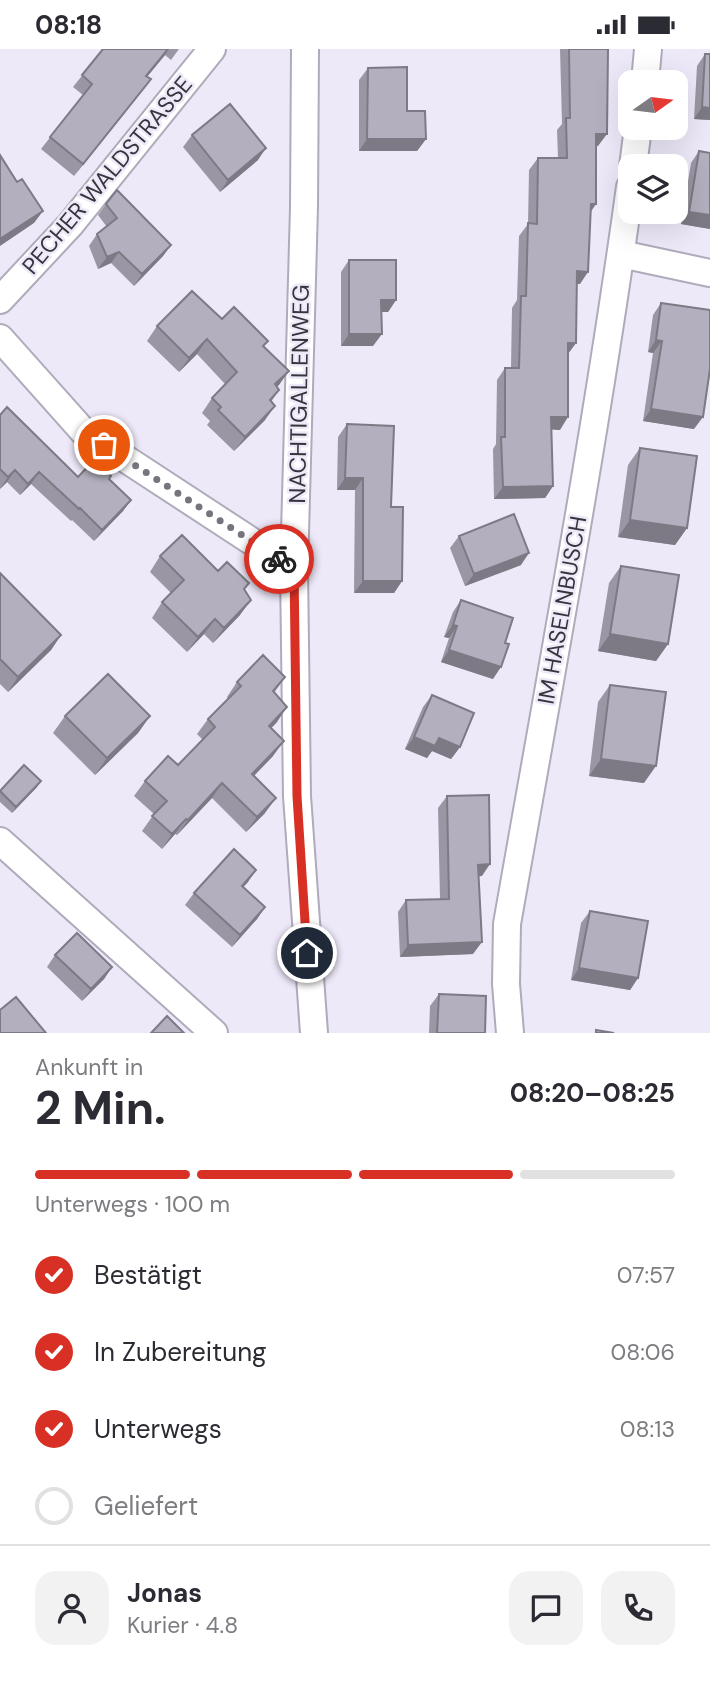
<!DOCTYPE html>
<html lang="de">
<head>
<meta charset="utf-8">
<style>
  body { margin:0; font-family:"DM Sans",sans-serif; background:#f2f2f3; color:#2b2b33; height:100vh; display:flex; flex-direction:column; font-size:26px; white-space:nowrap }
  * { box-sizing:border-box; margin:0 }
  p { font-size:23px; color:#7c7c81 }
  .icon { flex:none; width:38px; height:38px; fill:none; stroke:currentColor; stroke-width:2; stroke-linecap:round; stroke-linejoin:round }
  .map { position:relative; height:984px; overflow:hidden }
  .details { display:flex; flex-direction:column; background:#fff; flex:1 }
  .details>* { flex:none }
  .needle { width:46px; rotate:76deg }
  .fabs { position:absolute; left:618px; top:21px; display:grid; gap:14px }
  .fabs a { display:grid; place-items:center; width:70px; height:70px; border-radius:14px; background:#fff; box-shadow:0 7px 28px #0002; font-size:35px }
  .pin { position:absolute; display:grid; place-items:center; width:60px; height:60px; color:#fff; margin:-30px; border:4px solid #fff; border-radius:50%; box-shadow:0 2px 7px #0007 }
  .courier { position:absolute; display:grid; place-items:center; width:70px; height:70px; margin:-35px; border:5px solid #d93025; border-radius:50%; background:#fff; color:#222; box-shadow:0 2px 9px #0007 }
  .overview em { font-style:normal; font-weight:700 }
  .overview div { display:flex; flex-direction:column-reverse }
  .overview { display:flex; align-items:center; justify-content:space-between; height:119px; padding:0 35px }
  h1 { font-size:46px; font-weight:700; line-height:52px }
  .bar { display:grid; grid-template-columns:repeat(4,1fr); gap:10px 7px; align-content:center; height:84px; padding:0 35px }
  .bar i { height:9px; border-radius:5px; background:#e1e1e2 }
  .bar .on { background:#d93025 }
  .bar p { grid-column:span 4 }
  .line { display:flex; align-items:center; gap:18px; padding:0 35px; border-top:2px solid #e1e1e2 }
  .line div { flex:1 }
  .round { display:grid; place-items:center; flex:none; width:74px; height:74px; border-radius:21px; background:#f2f2f3 }
  ol { padding:0 35px; list-style:none }
  li { display:flex; align-items:center; gap:21px; height:77px }
  li p { margin-inline-start:auto }
  li .icon { padding:7px; border-radius:50%; background:#d93025; color:#fff; stroke-width:4 }
  li:last-child { color:#7c7c81 }
  li i { width:38px; height:38px; border:4px solid #e1e1e2; border-radius:50% }
  .status { display:flex; justify-content:space-between; align-items:center; height:49px; padding:0 35px; background:#fff; direction:ltr }
  .status svg { height:19px; fill:currentColor }
  .map>svg:first-child { display:block }
</style>
</head>
<body>
<div class="status"><b>08:18</b><svg viewBox="0 0 49 12"><path d="M0 12V9h3v3zM5 12V6h3v6zM10 12V3h3v9zM15 12V0h3v12zM26 1h20v11H26zM47 4h2v5h-2z"/></svg></div>
<div class="map">
<svg width="710" height="984" viewBox="0 0 710 984">
  <rect width="100%" height="100%" fill="#eee9f9"/>
  <g fill="none" stroke-linecap="round" stroke-linejoin="round">
    <g stroke="#afabba" stroke-width="30">
      <path id="minor" d="M305,0L304,158L294,520L297,747L314,984
        M645,33L648,0
        M633,117L638,79
        M621,205L710,224
        M0,251L70,176L212,0
        M0,289L83,382L294,520
        M0,792L214,984
        M510,984L506,935L507,875C550,630 596,385 630,138"/>
    </g>
    <use href="#minor" stroke="#fff" stroke-width="26"/>
  </g>
  <path fill="#9a96a3" d="M103,0H179L171,11L165,6L147,27L151,30L142,42L74,127L41,100L83,46L73,38Z
    M560,0H608L598,97H596L590,163L580,235H577L576,294L568,305L560,381L551,380L553,437L545,449L494,450L493,400L496,395L497,331L505,319H511L512,259L517,251L519,187L528,175L529,121L538,109H558L557,81L562,75Z
    M705,5H710V71L694,70L697,17Z
    M368,19L407,62L426,90L417,102H359V31Z
    M192,86L258,111L220,143L183,98Z
    M699,102L710,180L681,175L691,114Z
    M106,155L171,196L163,207L134,237L111,214L98,220L89,197L97,185L107,178L98,166Z
    M349,211L396,251L388,263H381L373,297H341V223Z
    M661,254L694,380L643,372L653,304L648,303L653,266Z
    M222,270L264,298L277,338L279,341L271,353L265,371L234,402L207,376L210,372L202,364L212,349L225,335L197,305L179,323L147,292L157,277Z
    M0,366L78,428L109,430L131,451L123,462L94,492L72,471L71,472L31,435L20,446L7,433L0,440Z
    M347,375L391,458L402,532L394,544H354L355,441H337L338,388Z
    M640,399L687,479L675,496L618,488L628,416Z
    M459,487L521,516L465,537L450,499Z
    M160,507L218,522L244,541L240,566L213,594L204,585L187,603L152,569L162,553L171,544L150,523Z
    M621,517L668,595L656,612L598,602L609,534Z
    M0,524L61,586L51,601L8,643L0,635Z
    M461,551L493,630L441,613L449,589L444,588L453,563Z
    M285,628L274,644L277,673L271,679L273,707L254,727L265,764L246,783L212,749L177,786L175,785L162,800L142,782L154,765L134,747L145,732L178,716L203,691L197,685L208,670L228,650L227,648L237,633Z
    M610,636L644,734L589,727L598,653Z
    M432,646L460,698L451,710L432,702L427,709L405,700L423,658Z
    M65,667H150L138,684L95,726L53,684Z
    M37,738L12,764L0,753V742Z
    M447,747L482,827H479L473,905L400,908L398,863L406,851L440,850L438,759Z
    M248,833L243,838L265,858L257,870L232,898L185,856L194,844Z
    M590,862L638,929L630,941L571,931L581,874Z
    M55,906L112,918L104,930L82,952L47,918Z
    M439,945L485,984H429L430,957Z"/>
  <path fill="#7d7a85" d="M168,0L165,6L138,39L146,27Z
    M151,30L142,42L74,127L83,115Z
    M702,58L710,59V71L694,70Z
    M596,85H607L598,97H588Z
    M367,90H426L417,102H359Z
    M266,99L258,111L220,143L228,131Z
    M591,155H596L588,167Z
    M43,162L34,174L0,197V190Z
    M689,163L710,166V180L681,175Z
    M171,196L163,207L134,237L142,225Z
    M119,203L111,214L98,220L107,208Z
    M577,222L588,223L580,235L569,234Z
    M381,251H396L388,263H373Z
    M349,285H382L373,297H341Z
    M207,290L197,305L179,323L189,309Z
    M656,291L662,292L653,304L648,303Z
    M568,294H576L567,306Z
    M289,322L279,336L265,350L275,335Z
    M275,357L265,371L234,402L245,388Z
    M651,360L703,368L694,380L643,372Z
    M551,368H568L560,381L543,380Z
    M15,421L7,433L0,440L8,428Z
    M39,423L31,435L20,446L28,435Z
    M345,429H363L355,441H337Z
    M553,437L545,449L494,450L503,438Z
    M131,451L123,462L94,492L102,481Z
    M630,471L687,479L675,496L618,488Z
    M529,504L521,516L465,537L474,525Z
    M363,532H402L394,544H354Z
    M251,551L240,566L213,594L224,579Z
    M215,570L204,585L187,603L198,588Z
    M453,576L457,577L449,589L444,588Z
    M610,585L668,595L656,612L598,602Z
    M61,586L51,601L8,643L18,628Z
    M449,601L501,618L493,630L441,613Z
    M287,658L277,673L259,692L269,677Z
    M150,667L138,684L95,726L107,709Z
    M414,688L439,689L460,698L451,710L432,702L427,709L405,700Z
    M284,692L273,707L241,740L252,725Z
    M601,710L656,717L644,734L589,727Z
    M41,732L37,738L12,764L16,758Z
    M222,734L212,749L177,786L188,771Z
    M276,749L265,764L246,783L257,768Z
    M186,770L175,785L162,800L172,785Z
    M490,815L482,827L470,828L478,816Z
    M256,821L248,833L233,849L242,837Z
    M265,858L257,870L232,898L240,886Z
    M482,893L473,905L400,908L408,896Z
    M112,918L104,930L82,952L91,940Z
    M579,919L638,929L630,941L571,931Z"/>
  <path fill="#b3afbe" stroke="#7d7a85" stroke-width="2" d="M103,0H168L146,27L151,30L83,115L50,88L92,35L82,26Z
    M569,0H608L607,85H596V155H591L588,223L577,222L576,294H568V368H551L553,437L503,438L501,388H505V319H519L521,247H526L528,174L537,175L538,109H567L566,69H570Z
    M705,5H710V59L702,58Z
    M407,18V62H425L426,90H367L368,19Z
    M230,55L266,99L228,131L192,86Z
    M699,102L710,104V166L689,163Z
    M0,106L17,133L22,130L43,162L0,190Z
    M117,141L171,196L142,225L119,203L107,208L97,185L117,169L106,155Z
    M349,211H396V251H381L382,285H349Z
    M192,242L222,270L234,258L268,292L263,297L289,322L275,335L279,341L270,351L275,357L245,388L218,361L221,358L212,349L237,323L207,290L189,309L157,277Z
    M661,254L710,261V320L703,368L651,360L662,292L656,291Z
    M7,358L78,428L94,411L111,427L109,430L131,451L102,481L80,459L79,460L39,423L28,435L15,421L8,428L0,420V366Z
    M347,375L394,377L391,458H403L402,532H363V429H345Z
    M640,399L697,407L687,479L630,471Z
    M514,465L529,504L474,525L459,487Z
    M182,486L218,522L227,513L249,534L244,540L251,551L224,579L215,570L198,588L162,553L184,531L160,507Z
    M621,517L679,526L668,595L610,585Z
    M0,524L61,586L18,628L0,610Z
    M461,551L513,569L505,594L509,595L501,618L449,601L457,577L453,576Z
    M263,606L285,628L273,642L287,658L269,677L284,692L252,725L276,749L257,768L222,734L188,771L186,770L172,785L152,767L167,752L145,732L168,707L178,716L215,678L208,670L241,637L237,633Z
    M108,625L150,667L107,709L65,667Z
    M610,636L666,643L656,717L601,710Z
    M432,646L474,664L460,698L439,689L435,697L414,688Z
    M24,716L41,732L16,758L0,742Z
    M489,746L490,815L478,816L482,893L408,896L406,851L449,850L447,747Z
    M234,800L256,821L242,837L265,858L240,886L194,844Z
    M590,862L648,872L638,929L579,919Z
    M77,884L112,918L91,940L55,906Z
    M439,945L486,947L485,984H437Z
    M16,948L46,984H0V961Z
    M167,967L184,984H151Z
    M596,981L614,984H596Z"/>
  <g fill="none" stroke-linecap="round" stroke-linejoin="round">
    <path stroke="#77747e" stroke-width="7" stroke-dasharray="0 12.6" d="M104,396L279,510"/>
    <path stroke="#d93025" stroke-width="9" d="M279,510L294,520L297,747L307,904"/>
  </g>
  <g text-anchor="middle" dominant-baseline="central" stroke-width="5" stroke-linejoin="round" paint-order="stroke">
    <g font-size="23" fill="#37353b" stroke="#eee9f9">
      <text transform="translate(107 126) rotate(-50)">PECHER WALDSTRASSE</text>
      <text transform="translate(299 345) rotate(-89)">NACHTIGALLENWEG</text>
      <text transform="translate(562 561) rotate(-80)">IM HASELNBUSCH</text>
    </g>
  </g>
</svg>
<div class="fabs">
<a><svg class="needle" viewBox="-14 -14 28 28"><path d="M0-13l5 13h-10z" fill="#e53935"/><path d="M0 13l5-13h-10z" fill="#7c7c81"/></svg></a>
<a><svg class="icon" aria-label="layers" viewBox="0 0 24 24"><path d="M12 4l9 5-9 5-9-5zM3 14l9 5 9-5"/></svg></a>
</div>
<div class="pin" style="left:104px;top:396px;background:#ea580c"><svg class="icon" aria-label="bag" viewBox="0 0 24 24"><path d="M5 8h14l-1 12H6zM9 8a3 3 0 0 1 6 0"/></svg></div>
<div class="pin" style="left:307px;top:904px;background:#1f2937"><svg class="icon" aria-label="home" viewBox="0 0 24 24"><path d="M3 11l9-7 9 7M6 9v11h12V9"/></svg></div>
<div class="courier" style="left:279px;top:510px"><svg class="icon" aria-label="bike" viewBox="0 0 24 24"><circle cx="6" cy="16" r="4"/><circle cx="18" cy="16" r="4"/><path d="M6 16l4-8h5l3 8M10 8l3 8H6M13 5h3"/></svg></div>
</div>
<section class="details">
<div class="overview"><div><h1>2 Min.</h1><p>Ankunft in</p></div><em>08:20–08:25</em></div>
<div class="bar"><i class="on"></i><i class="on"></i><i class="on"></i><i></i><p>Unterwegs · 100 m</p></div>
<ol>
<li><svg class="icon" aria-label="check" viewBox="0 0 24 24"><path d="M5 12l5 5 9-10"/></svg>Bestätigt<p>07:57</p></li>
<li><svg class="icon" aria-label="check" viewBox="0 0 24 24"><path d="M5 12l5 5 9-10"/></svg>In Zubereitung<p>08:06</p></li>
<li><svg class="icon" aria-label="check" viewBox="0 0 24 24"><path d="M5 12l5 5 9-10"/></svg>Unterwegs<p>08:13</p></li>
<li><i></i>Geliefert</li>
</ol>
<div class="line" style="height:126px"><a class="round"><svg class="icon" aria-label="person" viewBox="0 0 24 24"><circle cx="12" cy="8" r="4"/><path d="M4 21q1-7 8-7t8 7"/></svg></a><div><b>Jonas</b><p>Kurier · 4.8</p></div><a class="round"><svg class="icon" aria-label="chat" viewBox="0 0 24 24"><path d="M4 5h16v11H9l-5 4z"/></svg></a><a class="round"><svg class="icon" aria-label="phone" viewBox="0 0 24 24"><path d="M5 4h4l2 5-3 2q2 4 5 5l2-3 5 2v4C11 20 4 13 5 4z"/></svg></a></div>
</section>
</body>
</html>
